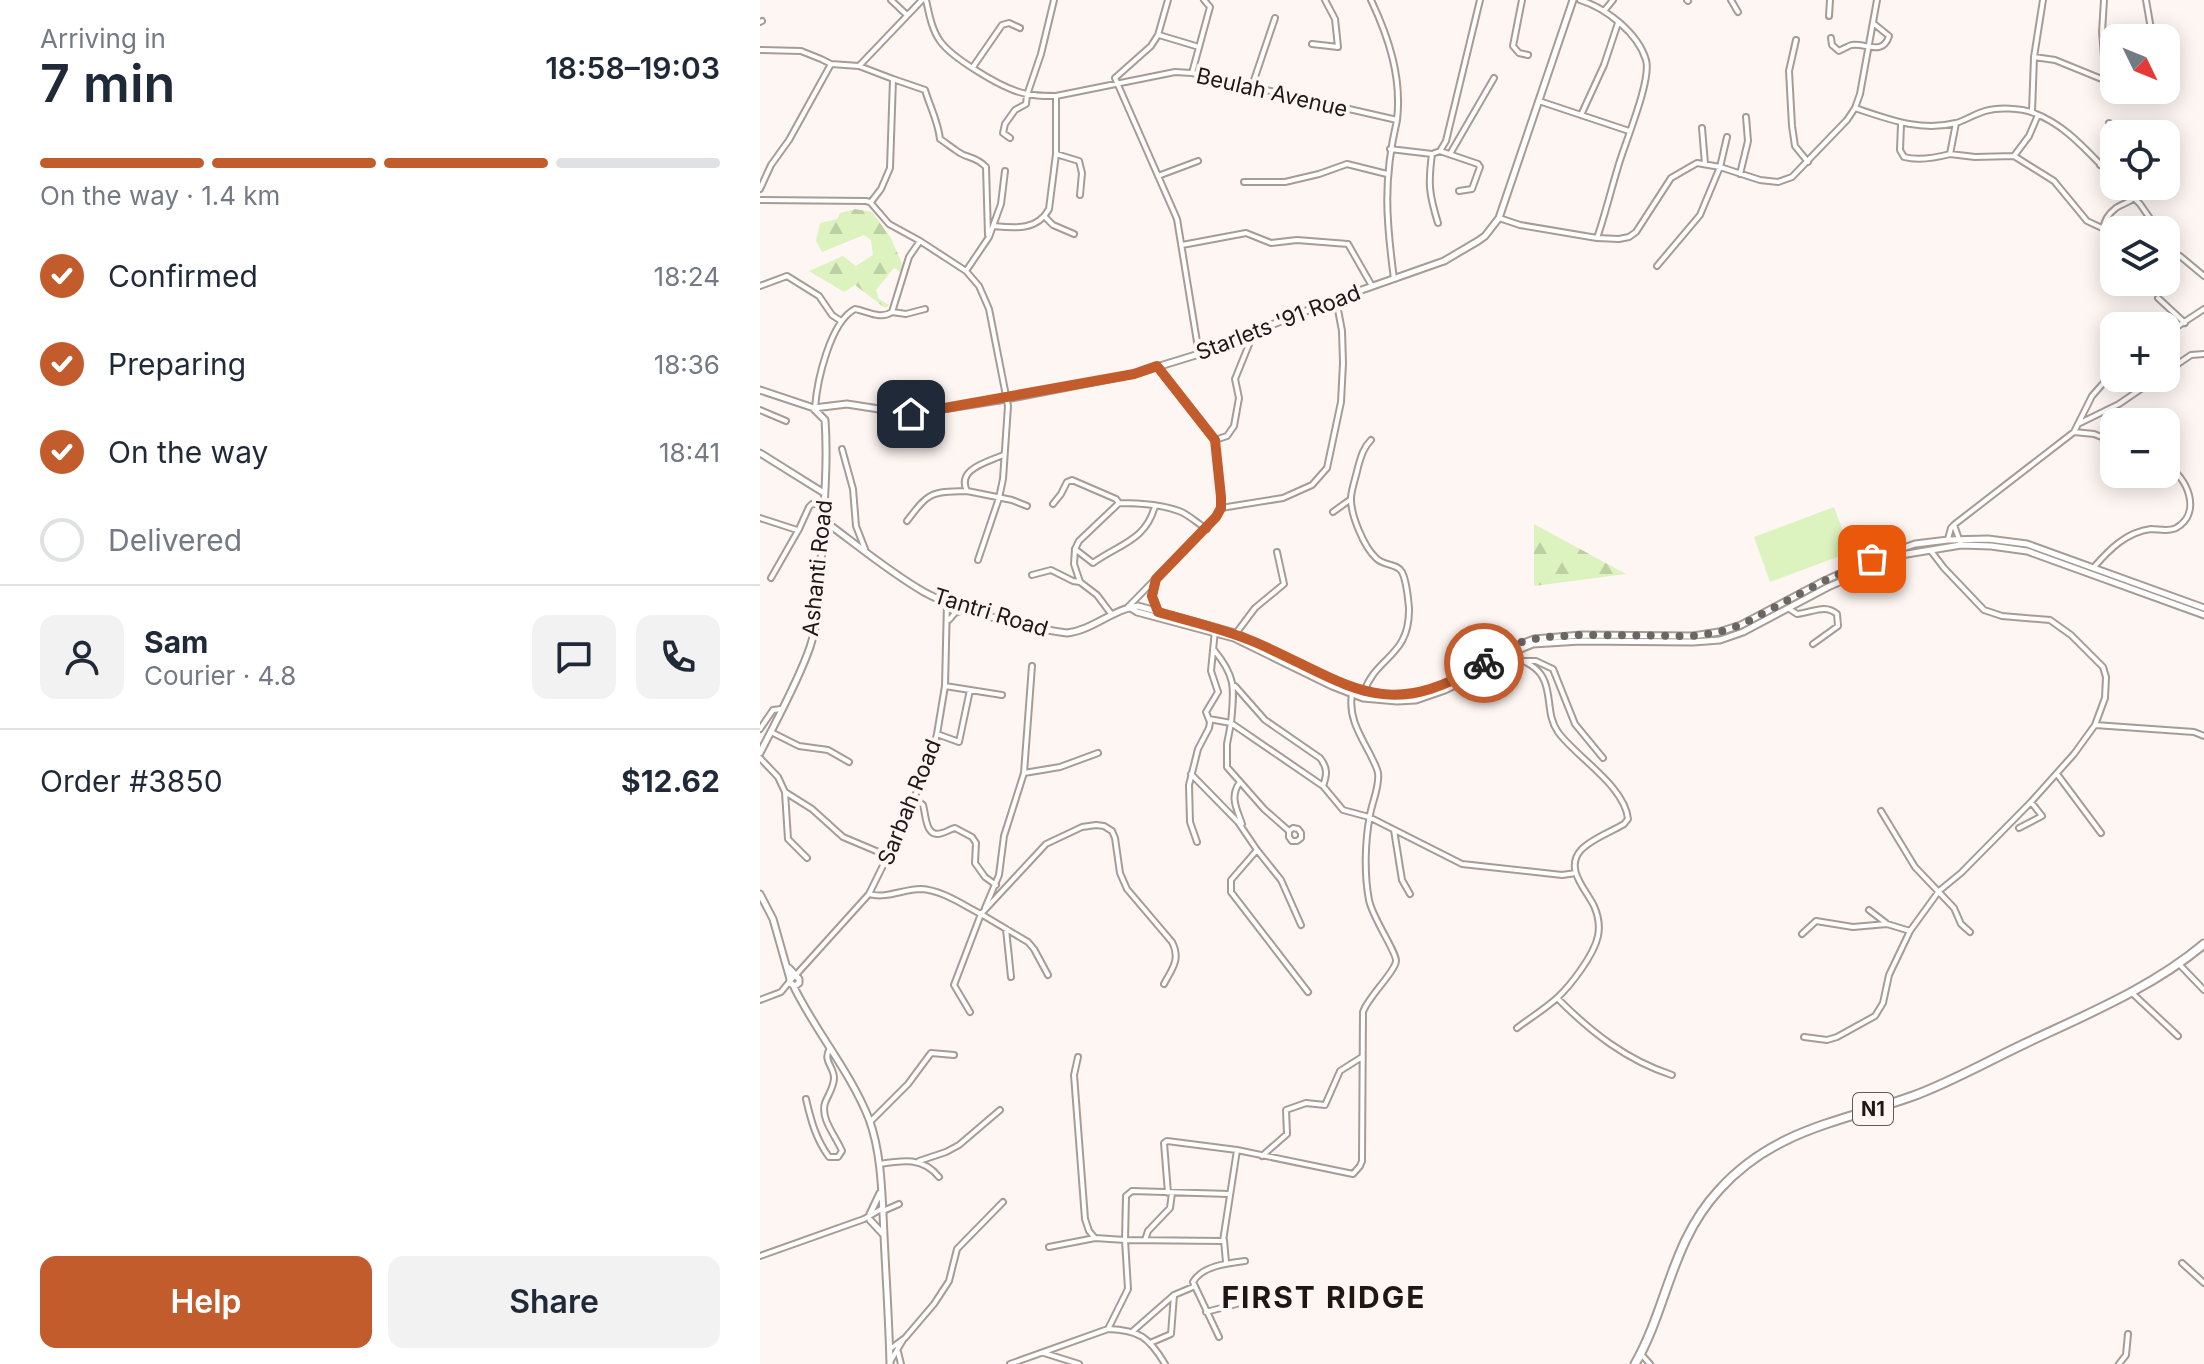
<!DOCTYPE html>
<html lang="en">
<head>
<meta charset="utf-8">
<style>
  body { margin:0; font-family:Inter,sans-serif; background:#f2f2f3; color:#1f2937; height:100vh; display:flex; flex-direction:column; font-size:30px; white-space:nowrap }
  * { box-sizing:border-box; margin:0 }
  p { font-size:26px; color:#747a83 }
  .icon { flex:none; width:44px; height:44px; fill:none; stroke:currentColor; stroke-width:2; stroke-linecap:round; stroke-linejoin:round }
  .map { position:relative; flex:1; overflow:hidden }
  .drawer { display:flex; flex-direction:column; background:#fff; width:760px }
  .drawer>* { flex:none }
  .needle { width:52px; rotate:133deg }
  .buttons { position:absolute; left:1340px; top:24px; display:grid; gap:16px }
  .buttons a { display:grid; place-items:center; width:80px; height:80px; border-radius:16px; background:#fff; box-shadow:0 4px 20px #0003; font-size:40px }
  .pin { position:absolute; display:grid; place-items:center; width:68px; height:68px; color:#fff; margin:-34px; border-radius:16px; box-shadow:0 4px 12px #0006 }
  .courier { position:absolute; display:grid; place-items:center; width:80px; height:80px; margin:-40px; border:6px solid #c25c2d; border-radius:50%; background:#fff; color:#222; box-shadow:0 2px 10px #0007 }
  .overview em { font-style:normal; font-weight:600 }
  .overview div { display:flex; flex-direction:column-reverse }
  .overview { display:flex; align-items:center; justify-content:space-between; height:136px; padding:0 40px }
  h1 { font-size:52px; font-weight:600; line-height:60px }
  .bar { display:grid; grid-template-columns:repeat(4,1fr); gap:12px 8px; align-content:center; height:96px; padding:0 40px }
  .bar i { height:10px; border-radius:6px; background:#e0e1e3 }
  .bar .current { background:#c25c2d }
  .bar p { grid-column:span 4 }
  .line { display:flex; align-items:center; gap:20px; padding:0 40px; border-top:2px solid #e0e1e3 }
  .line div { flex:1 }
  .round { display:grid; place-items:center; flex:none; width:84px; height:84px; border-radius:16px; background:#f2f2f3 }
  ol { padding:0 40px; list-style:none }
  li { display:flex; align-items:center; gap:24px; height:88px }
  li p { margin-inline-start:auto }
  li .icon { padding:8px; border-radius:50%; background:#c25c2d; color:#fff; stroke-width:4 }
  li:last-child { color:#747a83 }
  li i { width:44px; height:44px; border:4px solid #e0e1e3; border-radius:50% }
  .primary-button { display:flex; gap:16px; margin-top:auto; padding:16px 40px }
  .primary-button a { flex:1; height:92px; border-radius:16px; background:#c25c2d; color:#fff; font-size:32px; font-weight:600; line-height:92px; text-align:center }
  .primary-button a+a { background:#f2f2f3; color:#1f2937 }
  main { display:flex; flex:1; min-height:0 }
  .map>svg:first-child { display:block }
</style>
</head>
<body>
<main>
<section class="drawer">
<div class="overview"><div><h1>7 min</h1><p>Arriving in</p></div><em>18:58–19:03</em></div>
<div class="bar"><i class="current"></i><i class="current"></i><i class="current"></i><i></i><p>On the way · 1.4 km</p></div>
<ol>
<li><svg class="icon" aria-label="check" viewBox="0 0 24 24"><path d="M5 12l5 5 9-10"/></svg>Confirmed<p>18:24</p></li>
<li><svg class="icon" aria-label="check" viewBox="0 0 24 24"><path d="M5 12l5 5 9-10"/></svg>Preparing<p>18:36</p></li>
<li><svg class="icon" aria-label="check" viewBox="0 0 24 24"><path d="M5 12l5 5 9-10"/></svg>On the way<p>18:41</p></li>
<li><i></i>Delivered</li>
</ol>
<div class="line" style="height:144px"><a class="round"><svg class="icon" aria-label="person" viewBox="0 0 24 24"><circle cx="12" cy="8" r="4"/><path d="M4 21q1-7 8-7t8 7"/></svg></a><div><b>Sam</b><p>Courier · 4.8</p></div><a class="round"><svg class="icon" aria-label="chat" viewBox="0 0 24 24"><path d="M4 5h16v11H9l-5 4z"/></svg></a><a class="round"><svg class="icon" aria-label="phone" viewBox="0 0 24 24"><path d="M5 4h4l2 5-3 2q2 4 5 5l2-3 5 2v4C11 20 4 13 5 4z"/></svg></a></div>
<div class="line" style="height:104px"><div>Order #3850</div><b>$12.62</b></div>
<div class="primary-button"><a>Help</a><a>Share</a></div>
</section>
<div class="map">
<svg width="1444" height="1364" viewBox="0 0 1444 1364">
  <defs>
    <pattern id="forest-firs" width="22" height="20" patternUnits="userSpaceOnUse" patternTransform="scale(2)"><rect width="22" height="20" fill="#ddf3bf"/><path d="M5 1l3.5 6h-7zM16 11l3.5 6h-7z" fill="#bdd0a3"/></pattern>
  </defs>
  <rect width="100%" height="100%" fill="#fef6f2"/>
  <path fill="url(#forest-firs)" d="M95,209L112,212L131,238L143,266L140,272L134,268L116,290L119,299L129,305L125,308L95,285L84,292L49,271L83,256L96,266L113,255L111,240L104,235L62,252L56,241L60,223L77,219L80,213Z
    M774,524L866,574L774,586Z"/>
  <path fill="#ddf3bf" d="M1074,507L1091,552L1010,582L994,537Z"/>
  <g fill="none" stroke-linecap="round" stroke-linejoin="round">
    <g stroke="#a79b95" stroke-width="8">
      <path id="minor" d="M131,0L147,15
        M166,0C169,14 172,30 180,41C192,58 239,86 259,92C271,96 283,96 296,96L415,72L432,73L637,120C642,78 629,38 611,0
        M408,0L398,35L391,46L355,78L417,219L439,354
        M762,0L753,46L759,53L768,55
        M820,0C846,8 878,33 886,60C892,80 864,145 858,167C851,190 845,215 837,238
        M927,0L928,1
        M971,0L978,12
        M1344,0L1342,32L1346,81
        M1386,0L1391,29
        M844,11L853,0
        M1069,16L1070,0
        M0,22L2,21
        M399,35L439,47
        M1071,38L1072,45L1079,51C1081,50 1090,45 1092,45C1106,43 1123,56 1129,36L1113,23
        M1036,40L1029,71L1032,126L1035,146L1048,162
        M552,44L578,47L575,19L565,0
        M0,50L41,51L61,59L71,64L99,66L162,0
        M1274,57L1295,60L1354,84
        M99,66L133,79L130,168L121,189L111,202
        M213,67L242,25L249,23L260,28
        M432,73L450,7L444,0
        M1406,77L1410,72L1413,43
        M133,79L165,90C170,107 178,121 180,139C186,143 191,147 197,151C207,159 214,155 226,167L228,235
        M492,86L515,18
        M779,101L869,131
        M1095,108C1128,119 1160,132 1196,123C1206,120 1215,114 1225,111C1239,107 1260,108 1274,113C1308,126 1329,154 1354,178
        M1272,112L1274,57L1283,0
        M821,115L844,65L858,23
        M1349,123L1354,142
        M1141,124L1140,150L1144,157C1159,161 1175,158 1190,154L1196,123
        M942,128L945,164
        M250,138L243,133L245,124L255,110L266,104L267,95L281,54L294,0
        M630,149L672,154L680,151L686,141L720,0
        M680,151L718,164L720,167L712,189L699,191
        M296,154L319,161L322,173L320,195
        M672,154C668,184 669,194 678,223
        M690,154L734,78
        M1190,154L1215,157L1254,156L1269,136L1278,115
        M1254,156L1294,181L1327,221L1342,228
        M1340,165L1354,152
        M980,174L988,141L986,117
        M398,176L438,161
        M484,182H525L559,174L587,164L627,174
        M1362,186L1380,204L1396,227
        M0,189L11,165L29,140L71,64
        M0,200L106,201L110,202L129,224L160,241L149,257L132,312
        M285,217L293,225L314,234
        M739,218L760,225L837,238L859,239L869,237L876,232L911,178L937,163L960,167L1000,180L1018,182L1032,177L1087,120L1095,108L1100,94L1117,0
        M233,226L241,204L245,171
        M160,241L206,271L229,237L233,226C255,228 277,231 289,209L296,154V96
        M422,245L486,233L511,243L537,240L588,244L612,286
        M1352,251C1343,234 1338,222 1356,208C1362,204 1368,203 1374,198
        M1420,256L1444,276
        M897,266L940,215L960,167L967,137
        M206,271L219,286L229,309L248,406L243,479L239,498L218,560
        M634,279C626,219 623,180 637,120
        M0,286L27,276L59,296L72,315L81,321
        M1398,298L1425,323
        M1406,334L1444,309
        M397,367L455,440
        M1406,372L1431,355L1444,354
        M55,408C57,381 70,322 95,309C107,311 120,320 132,312L146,314L165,309
        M0,410L26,421
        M1318,424L1359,404L1397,378
        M1314,432L1332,396L1354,371
        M82,449L93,489L96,526L105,549
        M243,455C228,462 196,469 207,491L252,500L267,506
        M293,504L301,494L307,482L312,480L356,499L359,503C379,503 400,504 419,511C428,514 438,524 447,529
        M461,508L523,498L552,485L567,468L581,402L583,363L582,331L576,299
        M573,512L591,499
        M0,518L37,530
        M147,521C169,492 170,492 207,491
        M1194,525L1200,542
        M1188,539L1191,528L1195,524L1314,432L1334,434L1354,442
        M315,549L333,563C360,544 386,540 395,506
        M1334,567C1349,550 1366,532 1391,529C1399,529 1408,532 1416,528C1443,513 1427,476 1406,465
        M272,575L291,570L313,581L320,582
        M11,578L39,529L49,507L52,504H64
        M368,607L456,517L461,508V497L455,440L467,436L474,426L479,398L475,379L494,332
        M1028,608L1037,614C1051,613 1065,603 1077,614L1078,626L1053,644
        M352,615L337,595L320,582L314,564L315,549L319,541L359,503
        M189,620L195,613L204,609
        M474,636L495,608L524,584L517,552
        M454,650C477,678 474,689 471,723L563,786L583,810L609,817L702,864L802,875L816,873
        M747,653C759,659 777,665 783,678C792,694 786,715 798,732C816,757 865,786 868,819L864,824C851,832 831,839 821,850C804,869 826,889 834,906C838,915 840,926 838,936C834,955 811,985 797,998C785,1009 770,1018 757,1028
        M765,661H776L793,669L815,724L843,758
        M185,686L242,695
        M475,686L505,720L560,758C568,768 567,775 563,786
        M604,692C616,656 650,657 649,608C648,598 647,582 642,572C637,563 623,566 616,558C604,547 590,514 591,497C592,487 596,477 598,467C601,457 603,448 611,440
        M449,719L471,723L467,744V767L504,809L529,831V837L532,841H537L541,838V833L538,829L533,828L529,831
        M1335,725L1434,732L1444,736
        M0,729L13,710L21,709
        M11,732L39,746L68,750L89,762
        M177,734L199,742L210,690
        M0,758L18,777L25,792L28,839L47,858
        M264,773L300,767L338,753
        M431,774L478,822L497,850L471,880V892L548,992
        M1297,774L1341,833
        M480,782C469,797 477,809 482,824
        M25,792L52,809L83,837L128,856
        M154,798L163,805C166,814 165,839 182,833C187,832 190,829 195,828L212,837L216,843L215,863L225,877L236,885
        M1121,811L1155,867L1194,908L1201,924L1210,932
        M1259,828L1282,816L1271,802
        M634,830L642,880L650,894
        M437,842L430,822L429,785L438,749L449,728L450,722L446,712L458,692L451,671L455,630
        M497,850L521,880L541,925
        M109,894C127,899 143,889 161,889C182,890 203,905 221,914L194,985L210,1012
        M225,908L239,875L244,836L264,773L272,666
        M1109,910L1126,923
        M246,929L251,977
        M1042,934L1056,921L1093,927L1127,924L1150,931
        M1419,964L1444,990
        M288,975L274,949L268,942L221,914L286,844L322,827L336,825L344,826L352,831L355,838L360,873L367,889L412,942C421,959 412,969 404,984
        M35,976L109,894L145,821L171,756L177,734L185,686L187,602
        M1371,992L1418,1036
        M797,998C831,1032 866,1060 912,1075
        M0,1000L21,992L30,981
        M1044,1037L1067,1040L1077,1037L1115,1016L1123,1003L1129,975L1150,931L1179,891L1201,873L1271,802L1314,754L1335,725L1345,698L1346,677L1343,667L1311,635L1290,620L1242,616L1224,610L1184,568L1171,551
        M318,1057L314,1075L325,1219L329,1231L335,1238
        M46,1099C51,1121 56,1139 69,1157H78L82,1151C76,1136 60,1119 65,1103C68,1095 74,1087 74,1078C74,1066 62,1061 70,1048
        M110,1122L148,1084L171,1053L194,1055
        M502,1156L527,1134L526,1110L546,1103L565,1105L580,1071L602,1057
        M159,1161L186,1152L199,1145L240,1110
        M120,1164C143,1160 163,1157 179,1177
        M408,1193L404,1143L407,1141L477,1150
        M123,1211L139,1204
        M385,1240L388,1231L410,1208L412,1193
        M464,1240L466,1262
        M289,1247L335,1238L365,1240L366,1196L372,1191L469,1194
        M0,1256L104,1219L123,1208
        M1422,1263L1444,1283
        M446,1312L484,1302L500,1301
        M348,1329C379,1330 389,1337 405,1364
        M373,1331L414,1295L433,1287
        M459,1337L433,1282C442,1266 468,1263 485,1261
        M390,1343L411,1334L414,1295
        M130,1349L145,1338L174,1304L189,1281L197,1249L243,1202
        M138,1352L141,1364
        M284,1353L319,1364
        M881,1354L890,1364
        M130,1362L143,1340
        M250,1364L348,1329L368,1289L365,1240L463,1241L477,1150L593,1174L600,1166L602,1161L603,1012C608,997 635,972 636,961C637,953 612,917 609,900C604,874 605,841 610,815C612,802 620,786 618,773C617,767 613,761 611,756C600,735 588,717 592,694
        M1359,1364L1366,1355L1368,1334"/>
    </g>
    <g stroke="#a79b95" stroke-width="9">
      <path id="tertiary" d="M0,390L54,408L87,404L151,414L246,399L374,374L439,354L576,299L684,261L718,241L725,236L739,218L813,0
        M0,453L64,493
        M63,520C96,544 129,572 164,592C198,611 269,628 307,633C333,630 353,609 378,606L475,633L583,684L604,692L638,695L663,692L684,685L743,651L774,639L821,635L933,636L959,632L981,625L1064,581L1112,559L1155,544L1188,540L1228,539L1267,544L1444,608
        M396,579L392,596L398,611
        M369,607L377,612L474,638L572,686L603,698L637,701L656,700L685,690L713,676L748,654L773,644L820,641L933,642L960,640L983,632L1068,587L1141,555L1201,545L1231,546L1267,551L1444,615
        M0,753C17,719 38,682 50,647C61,614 60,578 62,543C64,503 68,461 65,420L54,409
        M0,894L13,919L30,979
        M29,968L39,979V983L35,986L30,983V980L34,976
        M33,985C55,1031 90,1071 109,1119C122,1154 122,1197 124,1235C126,1278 129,1321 130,1364
        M110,1214L120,1193
        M110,1220L123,1234"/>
    </g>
    <g stroke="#a79b95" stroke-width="11">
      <path id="trunk" d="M875,1364C908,1306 911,1242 959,1190C1014,1129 1081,1122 1153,1096C1191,1082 1228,1061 1264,1044C1325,1015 1392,988 1444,944"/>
    </g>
    <use href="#minor" stroke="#fff" stroke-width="4"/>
    <use href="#tertiary" stroke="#fff" stroke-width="5"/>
    <use href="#trunk" stroke="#fff" stroke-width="7"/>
  </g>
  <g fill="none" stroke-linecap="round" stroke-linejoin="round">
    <path stroke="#6c6663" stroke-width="8" stroke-dasharray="0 14.4" d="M724,663L762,642L784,637L821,635L933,636L959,632L981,625L1064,581L1112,559"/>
    <path stroke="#c25c2d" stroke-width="10" d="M151,414L374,374L397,366L455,440L461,497V508L456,517L396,579L392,596L398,612C432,622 465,629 497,643C590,684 625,725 724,663"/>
  </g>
  <g text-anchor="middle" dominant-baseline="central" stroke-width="8" stroke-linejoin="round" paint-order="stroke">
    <rect fill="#fef6f2" stroke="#605b58" stroke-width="2" x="1093" y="1093" width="40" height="32" rx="6"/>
    <g font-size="20" font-weight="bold" fill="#1d1816">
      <text x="1113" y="1109">N1</text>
    </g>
    <g font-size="22" fill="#1d1816" stroke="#fef6f2">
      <text transform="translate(512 92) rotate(13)">Beulah Avenue</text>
      <text transform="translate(518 322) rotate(-21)">Starlets '91 Road</text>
      <text transform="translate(57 568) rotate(-84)">Ashanti Road</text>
      <text transform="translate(231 612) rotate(17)">Tantri Road</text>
      <text transform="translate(149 802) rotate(-68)">Sarbah Road</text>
    </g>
    <g font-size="30" font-weight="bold" letter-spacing="2" fill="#1d1816" stroke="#fef6f2">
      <text x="564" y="1297">FIRST RIDGE</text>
    </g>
  </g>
</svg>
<div class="buttons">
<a><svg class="needle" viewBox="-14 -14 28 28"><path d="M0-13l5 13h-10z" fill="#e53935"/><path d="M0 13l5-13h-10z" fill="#747a83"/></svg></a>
<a><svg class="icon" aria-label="locate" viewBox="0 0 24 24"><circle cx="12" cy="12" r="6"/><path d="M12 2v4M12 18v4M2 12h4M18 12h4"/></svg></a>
<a><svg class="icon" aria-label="layers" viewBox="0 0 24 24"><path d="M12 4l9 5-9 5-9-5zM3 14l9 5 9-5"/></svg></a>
<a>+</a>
<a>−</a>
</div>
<div class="pin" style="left:1112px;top:559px;background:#ea580c"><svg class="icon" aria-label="bag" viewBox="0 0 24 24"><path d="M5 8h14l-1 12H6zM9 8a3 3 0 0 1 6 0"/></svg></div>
<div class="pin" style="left:151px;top:414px;background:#1f2937"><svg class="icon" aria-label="home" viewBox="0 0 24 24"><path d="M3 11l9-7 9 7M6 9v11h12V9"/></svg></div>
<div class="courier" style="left:724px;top:663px"><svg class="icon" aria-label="bike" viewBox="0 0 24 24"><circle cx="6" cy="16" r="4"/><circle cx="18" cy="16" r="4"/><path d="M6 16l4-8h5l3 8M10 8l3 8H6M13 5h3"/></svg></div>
</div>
</main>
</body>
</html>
